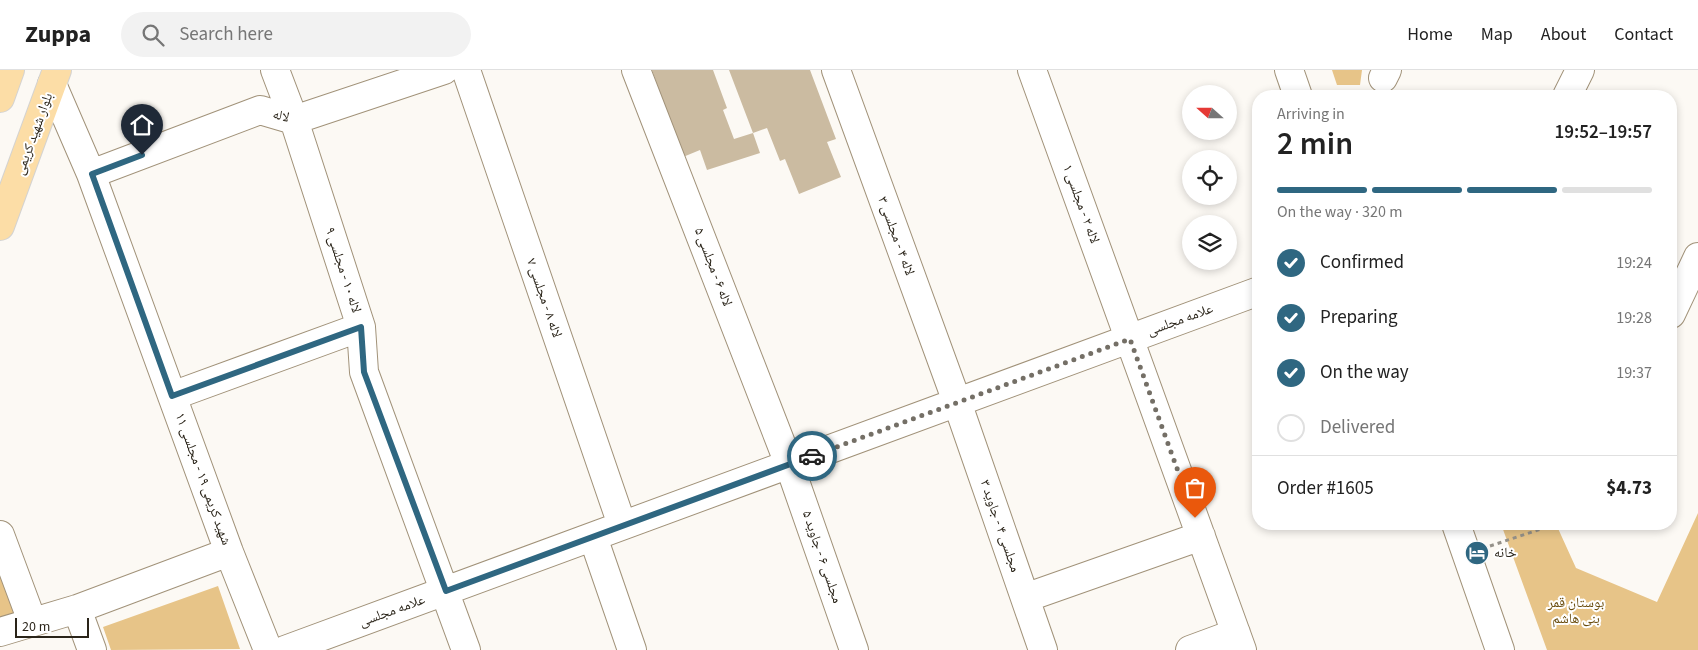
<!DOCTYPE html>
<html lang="en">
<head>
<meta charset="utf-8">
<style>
  body { margin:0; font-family:"Source Sans 3","Noto Naskh Arabic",sans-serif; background:#f2f2f2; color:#222; height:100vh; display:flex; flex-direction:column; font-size:19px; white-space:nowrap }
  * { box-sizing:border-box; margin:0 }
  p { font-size:16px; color:#767676 }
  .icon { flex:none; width:28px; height:28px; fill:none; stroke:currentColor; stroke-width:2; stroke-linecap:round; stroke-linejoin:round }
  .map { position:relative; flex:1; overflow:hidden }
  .panel { position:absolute; left:1252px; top:20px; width:425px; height:440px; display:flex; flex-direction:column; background:#fff; border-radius:20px; box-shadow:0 2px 8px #0003 }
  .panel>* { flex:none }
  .needle { width:32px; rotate:291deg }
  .buttons { position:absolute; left:1182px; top:15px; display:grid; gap:10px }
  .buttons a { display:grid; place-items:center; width:55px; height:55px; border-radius:50%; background:#fff; box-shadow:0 2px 8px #0003; font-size:25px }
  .scale { position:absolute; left:15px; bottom:12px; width:74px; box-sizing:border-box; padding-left:5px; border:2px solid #2a2419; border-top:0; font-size:14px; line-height:18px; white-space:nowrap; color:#2a2419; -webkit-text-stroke:4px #fff; paint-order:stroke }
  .pin { position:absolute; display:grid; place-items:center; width:42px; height:42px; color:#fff; margin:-51px -21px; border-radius:50% 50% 50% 0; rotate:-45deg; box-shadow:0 0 5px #0007 }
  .pin .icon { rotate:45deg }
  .courier { position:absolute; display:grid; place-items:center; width:50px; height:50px; margin:-25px; border:4px solid #2f6781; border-radius:50%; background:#fff; color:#222; box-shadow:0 1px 6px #0007 }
  .overview em { font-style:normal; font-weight:600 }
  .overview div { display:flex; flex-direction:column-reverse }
  .overview { display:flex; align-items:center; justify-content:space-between; height:85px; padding:0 25px }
  h1 { font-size:32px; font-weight:600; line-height:38px }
  .bar { display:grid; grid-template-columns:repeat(4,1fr); gap:8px 5px; align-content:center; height:60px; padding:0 25px }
  .bar i { height:6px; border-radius:4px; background:#e0e0e0 }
  .bar .active { background:#2f6781 }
  .bar p { grid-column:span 4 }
  .line { display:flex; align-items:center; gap:12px; padding:0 25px; border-top:1px solid #e0e0e0 }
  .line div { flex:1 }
  ol { padding:0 25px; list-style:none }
  li { display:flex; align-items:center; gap:15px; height:55px }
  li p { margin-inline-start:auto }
  li .icon { padding:5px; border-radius:50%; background:#2f6781; color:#fff; stroke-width:4 }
  li:last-child { color:#767676 }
  li i { width:28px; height:28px; border:2px solid #e0e0e0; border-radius:50% }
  header { display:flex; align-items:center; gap:30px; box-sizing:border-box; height:70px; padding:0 25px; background:#fff; border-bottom:1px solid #e0e0e0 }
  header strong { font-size:24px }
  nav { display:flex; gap:28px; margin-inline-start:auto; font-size:18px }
  .search { width:350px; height:45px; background:#f2f2f2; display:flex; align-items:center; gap:12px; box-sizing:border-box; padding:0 18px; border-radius:28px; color:#767676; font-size:19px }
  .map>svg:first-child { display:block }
</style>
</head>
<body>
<header>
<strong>Zuppa</strong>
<div class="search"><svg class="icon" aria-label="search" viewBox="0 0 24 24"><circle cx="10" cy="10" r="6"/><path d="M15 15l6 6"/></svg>Search here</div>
<nav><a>Home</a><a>Map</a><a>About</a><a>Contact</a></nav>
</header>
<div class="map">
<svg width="1698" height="580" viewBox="0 0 1698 580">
  <rect width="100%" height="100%" fill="#fcf9f4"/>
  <path fill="#e7c488" d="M1332,0H1362L1360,15H1337Z
    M1698,443V580H1547L1501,454H1556L1576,498L1657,532Z
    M0,490L20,543L0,549Z
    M218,516L240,579L111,580L103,557Z"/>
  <path fill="#cbbba1" d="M652,0H713L727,38L723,40L734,69L753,63L760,83L707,100L700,80L683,87Z
    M729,0H810L836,69L827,72L841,107L799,124L785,89L780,91L767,58L753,63Z"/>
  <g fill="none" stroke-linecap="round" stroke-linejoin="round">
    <g stroke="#a19279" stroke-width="30">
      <path id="minor" d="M275,0L294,50L361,257L364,302L466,580
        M466,0L622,455
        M636,0L789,394L854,580
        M836,0L957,332L1043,580
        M1032,0L1242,580
        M1289,0L1298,26
        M1383,8L1387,0
        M52,14L91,104L229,482L268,580
        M1567,26L1580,0
        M91,104L260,40L294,50L444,0
        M1671,244L1698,187
        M172,326L361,257
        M1456,454L1500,580
        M0,465L32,551
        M593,467L632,580
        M1025,528L1201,466
        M77,539L92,580
        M0,562L77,539L229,482
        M285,580L1259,221
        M1190,580L1236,563"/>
    </g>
    <g stroke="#d4d3d1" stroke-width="30">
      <path id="major" d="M0,28L10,0
        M0,156L57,0"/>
    </g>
    <path stroke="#959189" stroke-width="3" stroke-dasharray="4 4" stroke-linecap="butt" d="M1490,476L1547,457L1551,454"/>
    <use href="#minor" stroke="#fff" stroke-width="28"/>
    <use href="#major" stroke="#fcdda6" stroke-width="28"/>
  </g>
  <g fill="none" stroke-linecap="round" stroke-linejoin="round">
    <path stroke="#746f66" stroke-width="5" stroke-dasharray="0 9" d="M812,386L1130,269L1195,448"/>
    <path stroke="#2f6781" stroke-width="6" d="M142,85L92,104L172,326L361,257L364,302L446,521L812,386"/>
  </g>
  <defs>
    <g id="hotel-disc" transform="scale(1.25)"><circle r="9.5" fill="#2f6781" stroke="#fff"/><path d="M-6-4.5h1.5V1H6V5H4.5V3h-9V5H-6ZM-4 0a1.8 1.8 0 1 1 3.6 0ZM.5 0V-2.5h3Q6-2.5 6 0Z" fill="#fff"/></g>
  </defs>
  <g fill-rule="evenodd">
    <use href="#hotel-disc" x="1477" y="483"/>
  </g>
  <g text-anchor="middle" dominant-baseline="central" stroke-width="4" stroke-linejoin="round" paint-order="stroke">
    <g font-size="14" fill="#2a2419" stroke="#fff">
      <text transform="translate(281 46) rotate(15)">لاله</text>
      <text transform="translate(34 64) rotate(-70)">بلوار شهید کریمی</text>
      <text transform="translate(1081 134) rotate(70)">لاله ۲ - مجلسی ۱</text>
      <text transform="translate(896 166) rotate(70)">لاله ۴ - مجلسی ۳</text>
      <text transform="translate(713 197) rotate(69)">لاله ۶ - مجلسی ۵</text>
      <text transform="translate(343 200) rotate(72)">لاله ۱۰ - مجلسی ۹</text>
      <text transform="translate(544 228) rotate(71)">لاله ۸ - مجلسی ۷</text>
      <text transform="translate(1180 250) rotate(-20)">علامه مجلسی</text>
      <text transform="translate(203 409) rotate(70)">شهید کریمی ۱۹ - مجلسی ۱۱</text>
      <text transform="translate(1000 456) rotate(71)">مجلسی ۴ - جاوید ۳</text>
      <text transform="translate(822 487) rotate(71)">مجلسی ۶ - جاوید ۵</text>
      <text transform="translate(392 541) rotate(-20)">علامه مجلسی</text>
    </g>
    <g font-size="14" fill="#2a2419" stroke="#fff" text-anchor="start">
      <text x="1494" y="483">خانه</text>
    </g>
    <g font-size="14" fill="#694b0c" stroke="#fff">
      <text x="1576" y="533">بوستان قمر<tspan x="1576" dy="16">بنی هاشم</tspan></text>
    </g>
  </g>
</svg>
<div class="buttons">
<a><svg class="needle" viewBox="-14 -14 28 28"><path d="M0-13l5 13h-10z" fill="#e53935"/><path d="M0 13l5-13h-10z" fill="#767676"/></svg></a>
<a><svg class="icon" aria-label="locate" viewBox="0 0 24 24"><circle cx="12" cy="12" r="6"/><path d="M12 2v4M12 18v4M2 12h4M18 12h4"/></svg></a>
<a><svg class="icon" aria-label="layers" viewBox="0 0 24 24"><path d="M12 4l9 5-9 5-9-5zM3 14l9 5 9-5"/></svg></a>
</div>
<div class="scale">20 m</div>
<div class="pin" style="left:1195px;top:448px;background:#ea580c"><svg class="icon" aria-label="bag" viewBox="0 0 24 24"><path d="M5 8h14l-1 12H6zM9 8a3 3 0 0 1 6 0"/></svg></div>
<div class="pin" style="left:142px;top:85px;background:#1f2937"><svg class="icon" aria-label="home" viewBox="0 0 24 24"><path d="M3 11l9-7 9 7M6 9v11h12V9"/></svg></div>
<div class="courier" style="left:812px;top:386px"><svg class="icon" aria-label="car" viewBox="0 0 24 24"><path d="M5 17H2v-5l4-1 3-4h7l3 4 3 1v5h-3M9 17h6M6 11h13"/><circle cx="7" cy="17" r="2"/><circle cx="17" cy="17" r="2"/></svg></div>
<section class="panel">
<div class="overview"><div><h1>2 min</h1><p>Arriving in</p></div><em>19:52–19:57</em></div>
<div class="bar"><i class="active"></i><i class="active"></i><i class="active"></i><i></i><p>On the way · 320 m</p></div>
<ol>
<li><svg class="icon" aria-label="check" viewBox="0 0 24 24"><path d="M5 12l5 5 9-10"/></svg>Confirmed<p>19:24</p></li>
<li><svg class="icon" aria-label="check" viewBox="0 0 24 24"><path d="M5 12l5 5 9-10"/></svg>Preparing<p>19:28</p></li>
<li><svg class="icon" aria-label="check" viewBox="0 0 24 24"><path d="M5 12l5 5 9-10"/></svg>On the way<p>19:37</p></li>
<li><i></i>Delivered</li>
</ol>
<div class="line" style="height:65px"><div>Order #1605</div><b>$4.73</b></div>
</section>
</div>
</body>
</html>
